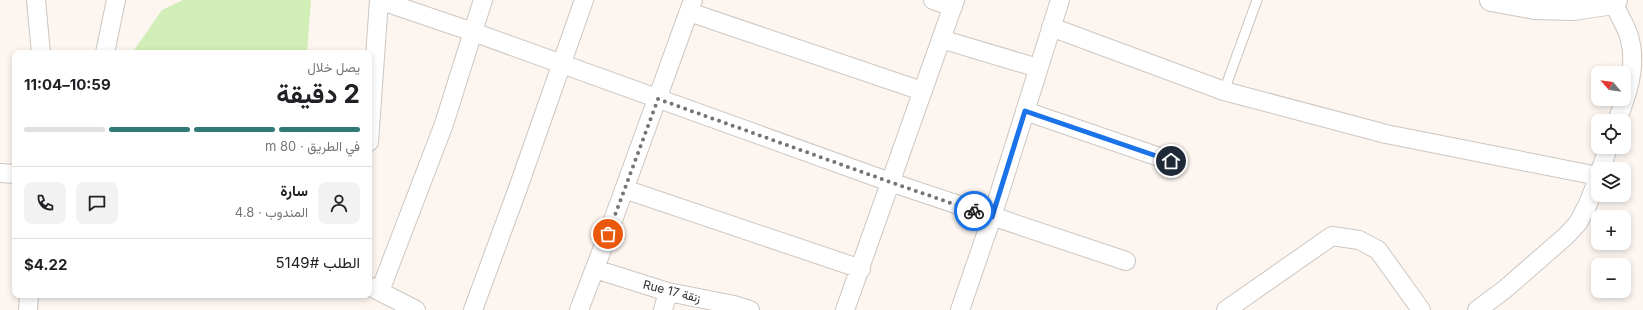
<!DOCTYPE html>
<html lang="ar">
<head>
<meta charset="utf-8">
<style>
  body { margin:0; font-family:Inter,Vazirmatn,sans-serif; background:#f2f2f2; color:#202124; direction:rtl; height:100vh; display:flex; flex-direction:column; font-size:15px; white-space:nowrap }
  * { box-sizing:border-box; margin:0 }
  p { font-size:13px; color:#757577 }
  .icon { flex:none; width:22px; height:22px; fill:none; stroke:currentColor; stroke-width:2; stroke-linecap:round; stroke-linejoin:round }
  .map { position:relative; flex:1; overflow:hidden; direction:ltr }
  .drawer { position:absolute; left:12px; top:50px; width:360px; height:248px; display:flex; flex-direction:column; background:#fff; border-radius:8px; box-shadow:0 2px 6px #0003; direction:rtl }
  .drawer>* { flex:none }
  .needle { width:26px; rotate:298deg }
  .fabs { position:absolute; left:1591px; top:66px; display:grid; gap:8px }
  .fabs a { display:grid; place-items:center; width:40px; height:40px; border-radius:8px; background:#fff; box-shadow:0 2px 6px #0003; font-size:20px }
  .pin { position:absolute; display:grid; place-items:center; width:34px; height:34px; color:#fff; margin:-17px; border:2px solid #fff; border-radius:50%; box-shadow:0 1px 4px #0007 }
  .courier { position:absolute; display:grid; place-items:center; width:40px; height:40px; margin:-20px; border:3px solid #1a73e8; border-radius:50%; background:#fff; color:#222; box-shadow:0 1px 5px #0007 }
  .summary em { font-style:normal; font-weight:700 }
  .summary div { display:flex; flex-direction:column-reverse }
  .summary { display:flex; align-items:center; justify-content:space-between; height:68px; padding:0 12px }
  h1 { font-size:26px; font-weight:700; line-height:30px }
  .bar { display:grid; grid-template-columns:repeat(4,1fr); gap:6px 4px; align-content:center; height:48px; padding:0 12px }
  .bar i { height:5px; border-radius:3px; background:#e0e0e0 }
  .bar .active { background:#2f7977 }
  .bar p { grid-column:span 4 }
  .line { display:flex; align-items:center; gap:10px; padding:0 12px; border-top:1px solid #e0e0e0 }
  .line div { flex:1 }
  .round { display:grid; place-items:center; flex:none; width:42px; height:42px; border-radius:8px; background:#f2f2f2 }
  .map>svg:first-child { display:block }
</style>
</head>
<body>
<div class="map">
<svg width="1643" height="310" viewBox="0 0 1643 310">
  <rect width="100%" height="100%" fill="#fcf5f0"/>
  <path fill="#d1eeb6" d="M183,0H311L307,53H132L162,10Z"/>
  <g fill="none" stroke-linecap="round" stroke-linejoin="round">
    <g stroke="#cdc6c1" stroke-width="11">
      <path id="service" d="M1224,91L1257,0"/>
    </g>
    <g stroke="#cdc6c1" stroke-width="20">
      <path id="minor" d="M36,0L41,53
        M379,0L473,32L890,182L1126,261
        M933,0L953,7
        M1613,0C1617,14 1627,26 1630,40C1637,68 1627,95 1617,121
        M689,12L922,91
        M1051,27L1224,91L1386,134L1598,176
        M941,39L1038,68
        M105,53L116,0
        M1025,111L1171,161
        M369,142L379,0
        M1601,169L1608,147
        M0,173L15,174
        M624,189L861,269
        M595,269L668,292L734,305L750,310
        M371,287L416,310
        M380,291L444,124L483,0
        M28,310L29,295
        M473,310L518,188L584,0
        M579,310L608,234L693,0
        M663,310L668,292
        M845,310L955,0
        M960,310L992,217L1060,0
        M1226,310L1332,236L1359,240L1378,250L1421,310
        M1477,310L1504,290L1566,236L1578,223L1587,206L1598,179"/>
    </g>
    <g stroke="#cdc6c1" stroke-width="24">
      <path id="tertiary" d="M1491,0L1535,8L1573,9L1614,3L1616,0"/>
    </g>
    <use href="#service" stroke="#fff" stroke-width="9"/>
    <use href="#minor" stroke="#fff" stroke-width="18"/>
    <use href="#tertiary" stroke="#fff" stroke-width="22"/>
  </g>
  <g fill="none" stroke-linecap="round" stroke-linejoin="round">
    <path stroke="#777370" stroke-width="4" stroke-dasharray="0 7.2" d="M608,234L658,99L890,182L974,211"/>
    <path stroke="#1a73e8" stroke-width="5" d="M974,211L992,217L1025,111L1171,161"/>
  </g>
  <g text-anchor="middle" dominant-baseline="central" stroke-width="4" stroke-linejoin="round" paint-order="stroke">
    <g font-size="12" fill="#302d2b" stroke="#fff">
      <text transform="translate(672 291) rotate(14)">Rue 17 زنقة</text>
    </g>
  </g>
</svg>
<div class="fabs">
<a><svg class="needle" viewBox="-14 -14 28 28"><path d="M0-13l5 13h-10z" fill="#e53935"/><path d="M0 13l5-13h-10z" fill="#757577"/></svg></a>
<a><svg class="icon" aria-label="locate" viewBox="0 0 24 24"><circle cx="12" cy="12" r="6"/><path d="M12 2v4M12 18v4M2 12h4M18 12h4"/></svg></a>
<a><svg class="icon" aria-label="layers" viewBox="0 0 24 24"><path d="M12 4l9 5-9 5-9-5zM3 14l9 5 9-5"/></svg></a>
<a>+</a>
<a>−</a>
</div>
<div class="pin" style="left:608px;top:234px;background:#ea580c"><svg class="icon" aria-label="bag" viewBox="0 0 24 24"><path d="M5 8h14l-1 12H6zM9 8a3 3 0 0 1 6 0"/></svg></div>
<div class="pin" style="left:1171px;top:161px;background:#1f2937"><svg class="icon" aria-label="home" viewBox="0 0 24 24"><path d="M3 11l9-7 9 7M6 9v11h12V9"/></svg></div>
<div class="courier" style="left:974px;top:211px"><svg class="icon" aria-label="bike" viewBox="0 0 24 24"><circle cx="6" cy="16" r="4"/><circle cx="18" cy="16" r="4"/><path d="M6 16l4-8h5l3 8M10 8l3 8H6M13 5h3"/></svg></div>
<section class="drawer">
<div class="summary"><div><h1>2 دقيقة</h1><p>يصل خلال</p></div><em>10:59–11:04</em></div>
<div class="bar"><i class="active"></i><i class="active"></i><i class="active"></i><i></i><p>في الطريق · 80 m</p></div>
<div class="line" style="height:72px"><a class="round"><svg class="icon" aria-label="person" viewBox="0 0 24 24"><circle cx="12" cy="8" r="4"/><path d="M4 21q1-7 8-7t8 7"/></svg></a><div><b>سارة</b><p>المندوب · 4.8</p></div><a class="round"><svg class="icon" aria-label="chat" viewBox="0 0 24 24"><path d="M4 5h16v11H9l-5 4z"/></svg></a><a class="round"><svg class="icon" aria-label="phone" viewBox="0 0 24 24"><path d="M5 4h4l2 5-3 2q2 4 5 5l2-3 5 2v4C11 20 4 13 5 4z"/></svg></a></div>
<div class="line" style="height:52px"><div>الطلب #5149</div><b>$4.22</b></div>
</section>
</div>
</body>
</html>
